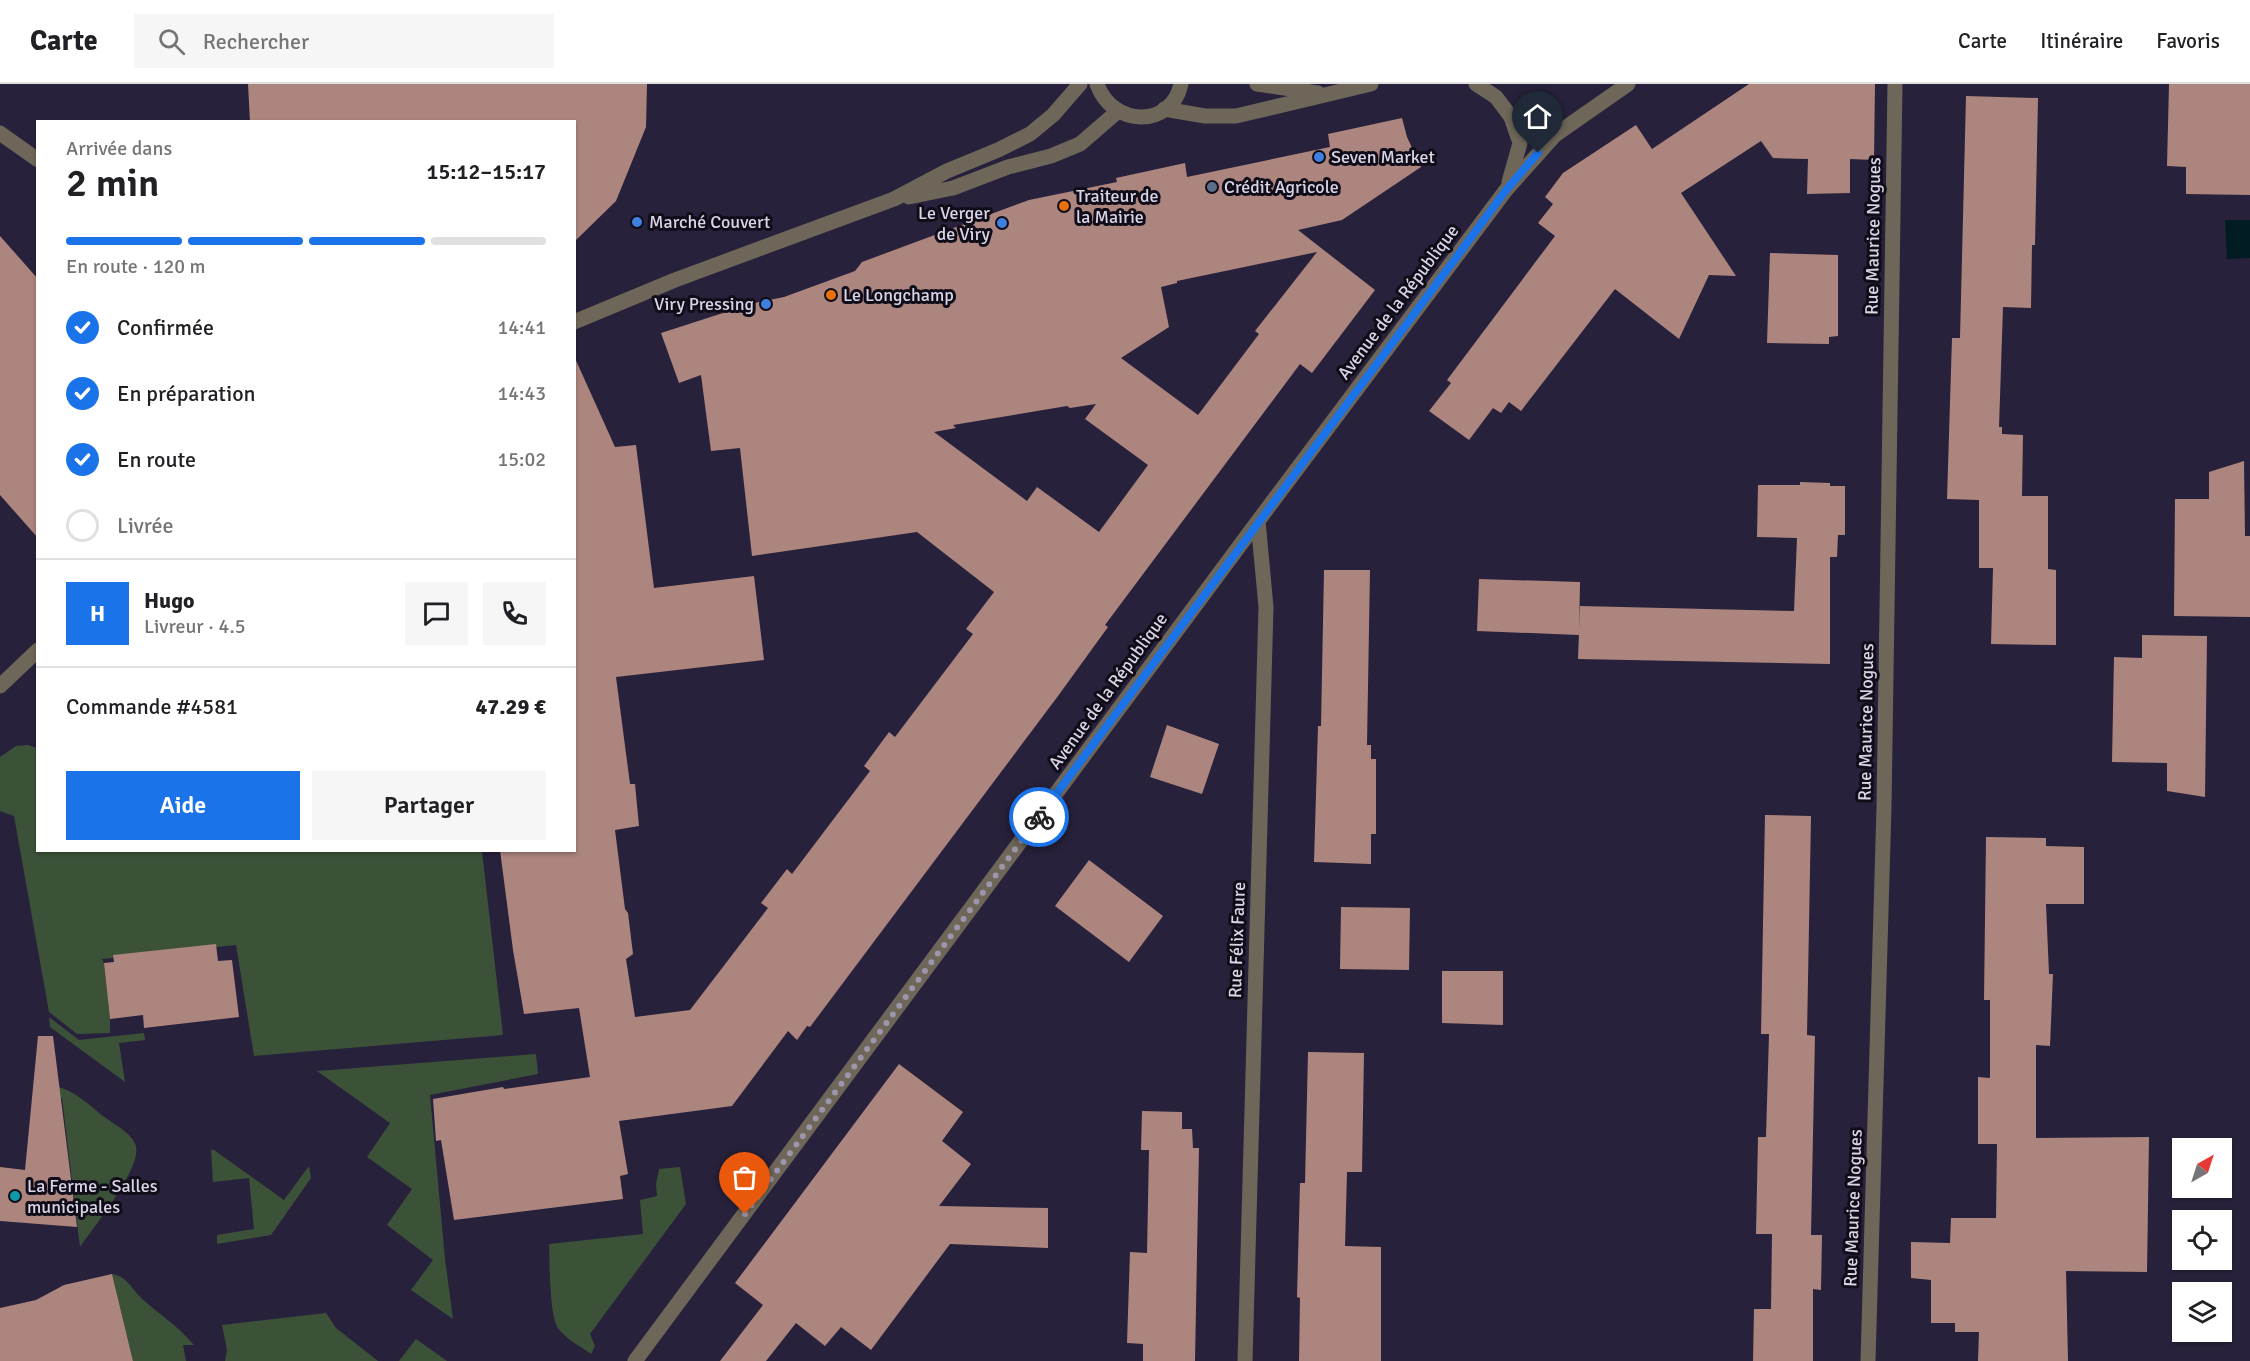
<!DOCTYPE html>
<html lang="fr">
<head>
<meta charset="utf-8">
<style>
  body { margin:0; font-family:Signika,sans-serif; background:#f6f6f6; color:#202124; height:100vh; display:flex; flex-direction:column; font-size:22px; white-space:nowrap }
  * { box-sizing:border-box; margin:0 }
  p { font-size:20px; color:#757577 }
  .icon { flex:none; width:33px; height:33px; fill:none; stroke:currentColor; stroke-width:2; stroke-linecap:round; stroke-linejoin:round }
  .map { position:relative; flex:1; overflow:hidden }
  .drawer { position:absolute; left:36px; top:36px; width:540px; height:732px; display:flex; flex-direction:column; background:#fff; border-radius:0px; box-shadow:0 2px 4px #0004 }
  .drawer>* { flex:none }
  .needle { width:39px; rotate:39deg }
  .buttons { position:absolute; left:2172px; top:1054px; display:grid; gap:12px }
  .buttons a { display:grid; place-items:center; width:60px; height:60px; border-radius:0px; background:#fff; box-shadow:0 2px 4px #0004; font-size:30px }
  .pin { position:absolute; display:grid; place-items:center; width:51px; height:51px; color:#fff; margin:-62px -26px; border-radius:50% 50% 50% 0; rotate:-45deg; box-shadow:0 0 6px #0007 }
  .pin .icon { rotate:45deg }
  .courier { position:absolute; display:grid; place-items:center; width:60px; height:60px; margin:-30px; border:4px solid #1a73e8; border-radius:50%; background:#fff; color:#222; box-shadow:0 2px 8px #0007 }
  .overview em { font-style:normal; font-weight:600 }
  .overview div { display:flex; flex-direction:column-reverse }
  .overview { display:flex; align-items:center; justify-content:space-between; height:102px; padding:0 30px }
  h1 { font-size:39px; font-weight:600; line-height:45px }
  .bar { display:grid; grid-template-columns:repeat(4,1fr); gap:9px 6px; align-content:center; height:72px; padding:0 30px }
  .bar i { height:8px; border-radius:4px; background:#e0e0e0 }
  .bar .selected { background:#1a73e8 }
  .bar p { grid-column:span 4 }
  .line { display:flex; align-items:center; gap:15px; padding:0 30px; border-top:2px solid #e0e0e0 }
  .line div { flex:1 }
  .round { display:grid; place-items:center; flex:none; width:63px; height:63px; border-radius:0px; background:#f6f6f6 }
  ol { padding:0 30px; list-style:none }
  li { display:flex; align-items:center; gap:18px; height:66px }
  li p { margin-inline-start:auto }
  li .icon { padding:6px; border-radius:50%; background:#1a73e8; color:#fff; stroke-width:4 }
  li:last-child { color:#757577 }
  li i { width:33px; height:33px; border:3px solid #e0e0e0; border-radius:50% }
  .cta { display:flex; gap:12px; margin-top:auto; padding:12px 30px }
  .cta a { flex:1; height:69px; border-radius:0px; background:#1a73e8; color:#fff; font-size:24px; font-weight:600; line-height:69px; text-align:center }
  .cta a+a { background:#f6f6f6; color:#202124 }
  header { display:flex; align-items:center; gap:36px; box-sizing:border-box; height:84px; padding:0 30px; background:#fff; border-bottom:2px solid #e0e0e0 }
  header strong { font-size:28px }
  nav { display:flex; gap:33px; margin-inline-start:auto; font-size:21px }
  .search { width:420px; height:54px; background:#f6f6f6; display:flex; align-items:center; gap:15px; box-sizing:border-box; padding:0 21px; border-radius:0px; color:#757577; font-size:22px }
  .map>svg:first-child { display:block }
</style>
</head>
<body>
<header>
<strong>Carte</strong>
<div class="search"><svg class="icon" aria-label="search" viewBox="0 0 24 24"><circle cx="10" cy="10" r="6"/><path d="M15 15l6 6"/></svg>Rechercher</div>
<nav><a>Carte</a><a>Itinéraire</a><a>Favoris</a></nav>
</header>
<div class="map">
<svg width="2250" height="1277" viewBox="0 0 2250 1277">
  <rect width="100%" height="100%" fill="#28213b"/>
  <path fill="#3b5239" d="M28,661L37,664L38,766L482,767L503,951L254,972L236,861L102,875L104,879L110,935V949L77,950L49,928L14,732L0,727V673L16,662Z
    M49,933L79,956L144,949L145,956L119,959L125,998L50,943Z
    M536,970L538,990L430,1011L445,1175L453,1235L411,1206L433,1176L387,1141L412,1105L367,1073L390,1039L317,987Z
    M56,1003C73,1005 89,1021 103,1032C112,1039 134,1050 136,1063C141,1085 93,1144 80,1163L62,1014L35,1017Z
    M211,1066H214L284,1116L309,1082L311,1094L271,1151L217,1160V1151L254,1145L249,1094L213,1098Z
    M680,1083L686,1120L590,1250L595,1262L591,1270C580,1262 566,1255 558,1244C549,1231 550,1178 549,1160L643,1150L640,1116L657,1112L656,1100L659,1085Z
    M112,1190C117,1191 121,1192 125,1196C131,1201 135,1208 141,1214C160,1231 177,1241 194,1261H183L186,1277H133Z
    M326,1229L336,1244L378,1277H225L227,1266L222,1241Z
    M416,1255L447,1277H399Z"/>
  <path fill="#001b22" d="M2250,136V174L2227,175L2225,136Z"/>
  <path fill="#ad857f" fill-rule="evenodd" d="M248,0H647L646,43L616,117L574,158V38H250Z
    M1749,0H1875L1874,76L1850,75V109L1807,110L1808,75L1773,74L1761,57L1681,109L1736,192L1709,191L1679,255L1615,205L1521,327L1509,318L1501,329L1493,324L1469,356L1429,327L1451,299L1447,296L1555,152L1538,139L1553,120L1545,113L1563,89L1636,41L1652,65Z
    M2169,0H2250V111L2186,110V83L2167,82Z
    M1966,12L2038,14L2035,161H2032L2031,224L2003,223L1999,343H2002V350L2023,351L2022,412H2048V485L2056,486V561L1991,560L1993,484H1979V416L1947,415L1952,254H1960Z
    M1402,34L1407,53L1421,83L1342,136L1298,146L1375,206L1312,289L1300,280L1105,541L1108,543L1058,612L810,943L807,942L797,956L788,947L732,1022L619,1037L628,1090L620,1092L623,1115L454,1136L441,1056L436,1057L433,1015L503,1003L504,1005L590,993L579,924L524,930L513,866L500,766H574V272L615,363L636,361L654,504L754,492L764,576L616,593L630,700H635L639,742L615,746L625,825L628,829L633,870L626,875L635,933L690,926L768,824L761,819L787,785L792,790L870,687L864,682L889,648L895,653L973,550L966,545L994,508L917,448L752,472L740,364L711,367L701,291L679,299L661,249L754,219L784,213L855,187L862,178L1029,116L1117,98L1116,94L1185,79L1187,93L1330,63L1328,50ZM1317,168L1255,247L1259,250L1198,331L1121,274L1169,243L1161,203L1177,199V197ZM1096,320L1085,335L1148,381L1099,448L1037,403L1027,417L934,348L956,344L953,341L1067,322L1070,324Z
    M0,152L38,195V454L0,411Z
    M1770,169L1838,171V252L1829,253V260L1767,259Z
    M2244,377L2245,452H2250V533L2174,532L2175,415H2209V388Z
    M1800,398L1830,399V402H1845V451H1838L1837,473H1830V580L1578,575L1580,522L1794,527L1797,454L1757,453L1758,401H1800Z
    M1324,486H1370L1367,661H1371V675H1376V750H1371V780L1314,778L1318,642H1321Z
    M1479,495L1580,498L1579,551L1477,547Z
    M2142,551L2207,552L2205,713L2167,707V679L2112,678L2114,573L2142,574Z
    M1167,641L1219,660L1202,710L1150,693Z
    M1765,731L1811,732L1807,951L1815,952L1811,1151H1822L1821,1206L1813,1205V1277H1753L1754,1225H1771L1772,1150H1756L1758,1053H1766L1769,950H1761Z
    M1986,753L2046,754V762L2084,763V820H2046L2049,890H2053L2050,962L2036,961V1054L2149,1053L2147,1188L2066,1187L2068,1277H1978L1979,1248H1955V1239H1931V1196L1911,1194V1158L1950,1159L1951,1134H1996L1997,1060H1978V993L1990,994V916H1984Z
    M1089,776L1163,832L1129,878L1055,822Z
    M1341,823L1410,824L1409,886L1340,885Z
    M216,860L218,877L232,876L239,933L144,944L143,931L110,935L104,879L114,878L113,871Z
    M1442,887H1503V941L1442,939Z
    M38,952H53L77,1143L0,1137V1083L25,1086Z
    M1308,968L1364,969L1362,1088H1347L1345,1162L1381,1163V1277H1299L1300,1214L1297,1213L1300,1099H1305Z
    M899,980L963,1028L942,1057L971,1080L939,1122L1048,1124V1164L950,1160L871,1266L841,1243L825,1262L796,1239L766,1277H720L763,1221L735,1199Z
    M1142,1027L1182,1028V1045H1192L1193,1064H1199L1195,1277H1143V1260L1127,1259L1130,1168L1147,1169L1149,1066H1141Z
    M112,1190L133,1277H0V1224L36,1216L64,1201Z"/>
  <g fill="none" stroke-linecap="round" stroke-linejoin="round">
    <path stroke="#6e6759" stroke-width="15" d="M1097,0C1112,43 1171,45 1181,0
      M1257,0L1318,9
      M1476,0L1496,13L1511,33L1520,59L1509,98
      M1164,25L1205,32H1236L1371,0
      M0,49L38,76
      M909,113L953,104L1008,83L1051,72L1080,60L1117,28
      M574,238L675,196L894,115L947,87L998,66L1030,50L1053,31L1080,0
      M0,602L38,566
      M635,1277L1258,437L1506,106L1555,51L1628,0
      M1245,1277L1266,523L1258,437
      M1868,1277L1884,723L1895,0"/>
  </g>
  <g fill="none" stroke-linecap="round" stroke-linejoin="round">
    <path stroke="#9b96ab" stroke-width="6" stroke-dasharray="0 10.8" d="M745,1130L1039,733"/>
    <path stroke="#1a73e8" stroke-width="8" d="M1039,733L1461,167L1506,106L1538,69"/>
  </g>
  <g fill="#3f7fe0" stroke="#100d19" stroke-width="2">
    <circle cx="1319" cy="73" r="6"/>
    <circle cx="637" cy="138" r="6"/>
    <circle cx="1002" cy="139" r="6"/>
    <circle cx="766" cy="220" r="6"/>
  </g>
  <circle fill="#5c6f8a" stroke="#100d19" stroke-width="2" cx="1212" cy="103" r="6"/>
  <g fill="#e8710a" stroke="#100d19" stroke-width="2">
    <circle cx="1064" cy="122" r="6"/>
    <circle cx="831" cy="211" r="6"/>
  </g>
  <circle fill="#0f9aa8" stroke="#100d19" stroke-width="2" cx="15" cy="1112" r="6"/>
  <g text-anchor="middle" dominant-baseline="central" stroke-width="6" stroke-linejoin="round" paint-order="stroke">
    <g font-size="18" fill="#d9d5e7" stroke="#100d19" text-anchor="start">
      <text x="1331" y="73">Seven Market</text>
      <text x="1224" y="103">Crédit Agricole</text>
      <text x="1076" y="112">Traiteur de<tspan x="1076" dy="21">la Mairie</tspan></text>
      <text x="990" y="129" text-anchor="end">Le Verger<tspan x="990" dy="21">de Viry</tspan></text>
      <text x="649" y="138">Marché Couvert</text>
      <text x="843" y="211">Le Longchamp</text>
      <text x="754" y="220" text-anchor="end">Viry Pressing</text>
      <text x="27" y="1102">La Ferme - Salles<tspan x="27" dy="21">municipales</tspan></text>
    </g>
    <g font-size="18" fill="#d9d5e7" stroke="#100d19">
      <text transform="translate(1873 152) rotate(-89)">Rue Maurice Nogues</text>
      <text transform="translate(1398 218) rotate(-53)">Avenue de la République</text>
      <text transform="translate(1108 607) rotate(-54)">Avenue de la République</text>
      <text transform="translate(1866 638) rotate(-89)">Rue Maurice Nogues</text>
      <text transform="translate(1237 856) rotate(-88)">Rue Félix Faure</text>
      <text transform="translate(1853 1124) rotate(-88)">Rue Maurice Nogues</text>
    </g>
  </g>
</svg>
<div class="buttons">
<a><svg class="needle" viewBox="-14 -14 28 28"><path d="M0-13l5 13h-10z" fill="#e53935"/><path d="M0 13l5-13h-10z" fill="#757577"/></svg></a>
<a><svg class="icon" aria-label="locate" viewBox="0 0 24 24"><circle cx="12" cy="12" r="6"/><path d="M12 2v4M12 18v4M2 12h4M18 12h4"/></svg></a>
<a><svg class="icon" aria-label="layers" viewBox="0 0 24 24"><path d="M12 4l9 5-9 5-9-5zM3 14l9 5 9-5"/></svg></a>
</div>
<div class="pin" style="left:745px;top:1130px;background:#ea580c"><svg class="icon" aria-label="bag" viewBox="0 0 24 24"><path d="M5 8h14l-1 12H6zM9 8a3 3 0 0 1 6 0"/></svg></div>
<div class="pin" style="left:1538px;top:69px;background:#1f2937"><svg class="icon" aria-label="home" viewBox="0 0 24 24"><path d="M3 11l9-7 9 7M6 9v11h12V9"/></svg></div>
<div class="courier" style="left:1039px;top:733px"><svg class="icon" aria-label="bike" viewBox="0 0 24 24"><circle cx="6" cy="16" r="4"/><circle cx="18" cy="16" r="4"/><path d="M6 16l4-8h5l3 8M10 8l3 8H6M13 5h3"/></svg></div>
<section class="drawer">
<div class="overview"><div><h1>2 min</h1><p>Arrivée dans</p></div><em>15:12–15:17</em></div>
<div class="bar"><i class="selected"></i><i class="selected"></i><i class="selected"></i><i></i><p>En route · 120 m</p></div>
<ol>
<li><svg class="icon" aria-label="check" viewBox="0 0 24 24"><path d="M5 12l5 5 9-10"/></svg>Confirmée<p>14:41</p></li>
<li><svg class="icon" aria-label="check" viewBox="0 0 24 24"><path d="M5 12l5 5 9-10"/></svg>En préparation<p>14:43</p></li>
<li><svg class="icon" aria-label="check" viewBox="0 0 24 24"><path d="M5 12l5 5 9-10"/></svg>En route<p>15:02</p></li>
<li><i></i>Livrée</li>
</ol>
<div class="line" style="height:108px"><b class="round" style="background:#1a73e8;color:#fff">H</b><div><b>Hugo</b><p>Livreur · 4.5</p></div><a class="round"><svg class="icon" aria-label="chat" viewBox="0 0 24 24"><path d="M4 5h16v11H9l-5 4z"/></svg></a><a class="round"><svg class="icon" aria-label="phone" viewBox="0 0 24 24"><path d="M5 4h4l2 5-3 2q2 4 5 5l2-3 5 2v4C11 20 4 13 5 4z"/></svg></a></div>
<div class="line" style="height:78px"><div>Commande #4581</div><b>47.29 €</b></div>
<div class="cta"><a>Aide</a><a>Partager</a></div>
</section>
</div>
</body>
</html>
